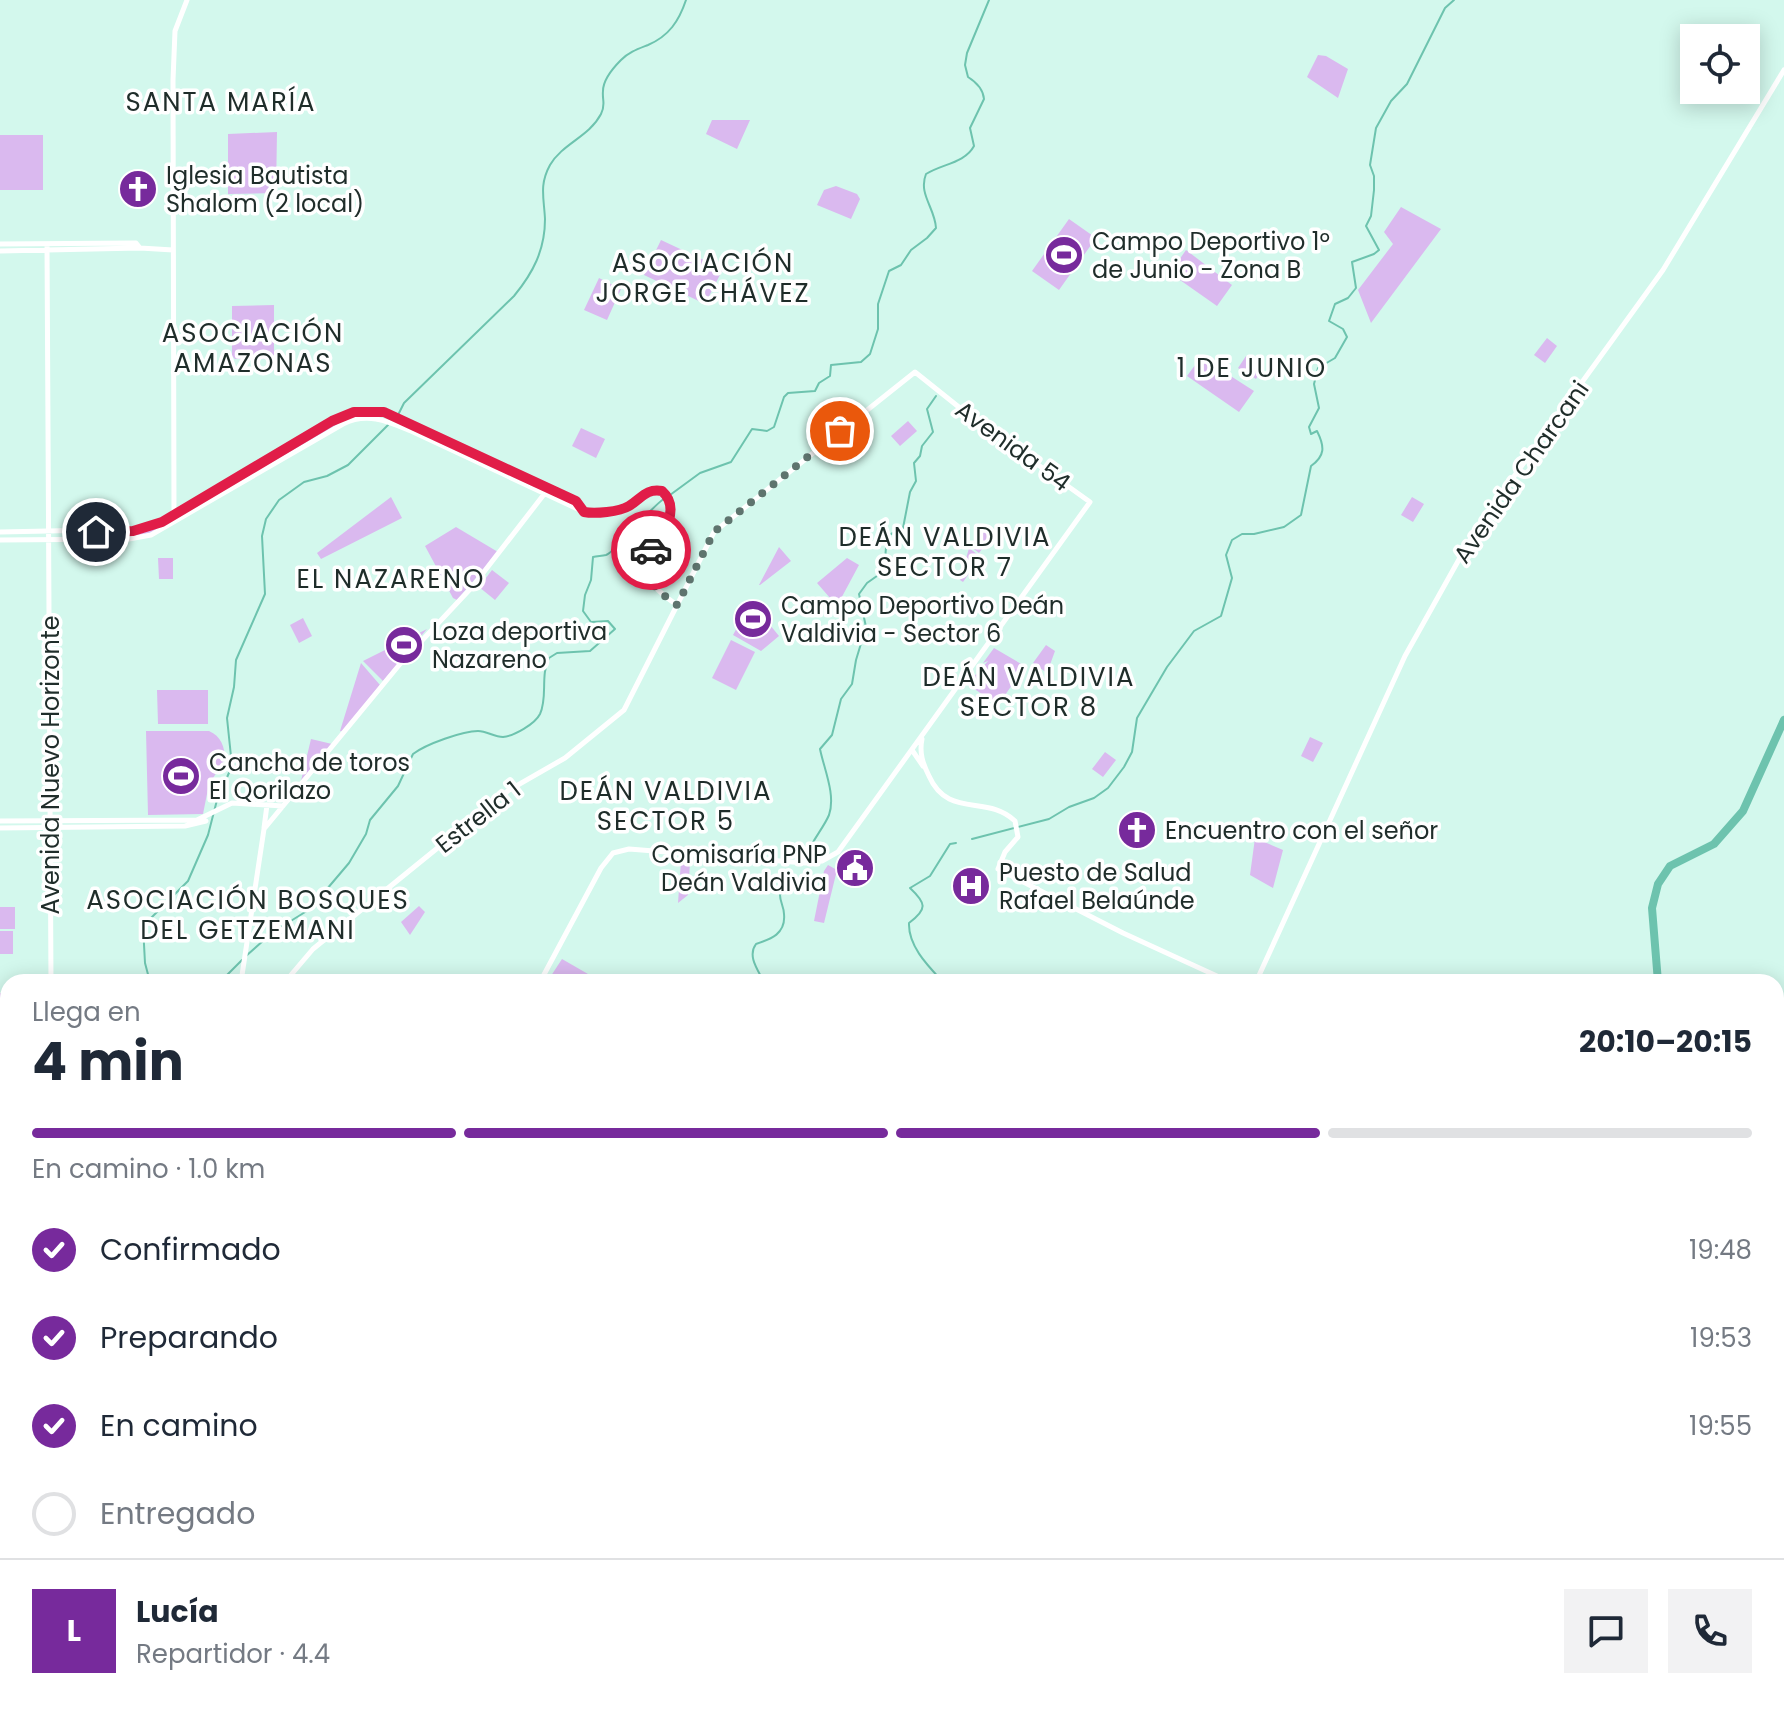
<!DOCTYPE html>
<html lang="es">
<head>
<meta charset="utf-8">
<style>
  body { margin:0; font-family:Poppins,sans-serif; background:#f2f2f3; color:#1f2937; height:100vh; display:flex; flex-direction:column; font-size:30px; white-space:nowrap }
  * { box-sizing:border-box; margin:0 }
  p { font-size:26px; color:#747a83 }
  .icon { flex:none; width:44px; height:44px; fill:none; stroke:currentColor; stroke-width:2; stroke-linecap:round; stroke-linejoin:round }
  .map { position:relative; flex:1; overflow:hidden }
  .panel { position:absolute; left:0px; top:974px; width:1784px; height:746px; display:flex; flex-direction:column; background:#fff; border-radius:24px 24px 0 0; box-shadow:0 4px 20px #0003 }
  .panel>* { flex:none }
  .controls { position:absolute; left:1680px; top:24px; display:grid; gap:16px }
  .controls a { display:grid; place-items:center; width:80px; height:80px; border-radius:0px; background:#fff; box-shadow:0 4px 20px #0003; font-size:40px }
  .pin { position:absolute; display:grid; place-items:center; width:68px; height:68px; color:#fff; margin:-34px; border:4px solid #fff; border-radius:50%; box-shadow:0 2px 8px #0007 }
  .courier { position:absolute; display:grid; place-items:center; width:80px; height:80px; margin:-40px; border:6px solid #e11d48; border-radius:50%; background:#fff; color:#222; box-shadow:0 2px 10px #0007 }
  .overview em { font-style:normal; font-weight:700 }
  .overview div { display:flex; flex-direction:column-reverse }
  .overview { display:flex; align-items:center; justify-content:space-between; height:136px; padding:0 32px }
  h1 { font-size:52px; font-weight:700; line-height:60px }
  .bar { display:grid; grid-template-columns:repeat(4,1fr); gap:12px 8px; align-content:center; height:96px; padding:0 32px }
  .bar i { height:10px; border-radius:6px; background:#e0e1e3 }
  .bar .current { background:#772a9c }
  .bar p { grid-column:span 4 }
  .line { display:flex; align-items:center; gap:20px; padding:0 32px; border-top:2px solid #e0e1e3 }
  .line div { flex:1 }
  .round { display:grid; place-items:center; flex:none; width:84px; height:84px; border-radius:0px; background:#f2f2f3 }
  ol { padding:0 32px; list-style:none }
  li { display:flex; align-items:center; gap:24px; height:88px }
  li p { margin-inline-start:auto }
  li .icon { padding:8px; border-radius:50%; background:#772a9c; color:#fff; stroke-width:4 }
  li:last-child { color:#747a83 }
  li i { width:44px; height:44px; border:4px solid #e0e1e3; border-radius:50% }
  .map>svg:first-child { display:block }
</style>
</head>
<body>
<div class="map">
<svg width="1784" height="1719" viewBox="0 0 1784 1719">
  <rect width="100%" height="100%" fill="#d3f8ed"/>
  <path fill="#dab9ef" d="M1318,55L1326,56L1348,69L1338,98L1307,77Z
    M712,120H750L737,149L706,134Z
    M277,132L276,193L228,194V134Z
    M0,135H43V190H0Z
    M836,186L857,194L860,199L851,219L817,205L824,190Z
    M1401,207L1441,229L1371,323L1358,290L1393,244L1384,232Z
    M1069,219L1096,238L1059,290L1032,271Z
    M661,240L723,269L705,304L644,275Z
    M1186,250L1232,285L1217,306L1170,273Z
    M599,278L621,289L607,320L584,310Z
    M274,305V359H235L232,356V306Z
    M1547,338L1557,346L1545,363L1534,355Z
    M1246,356L1263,368L1256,379L1238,368Z
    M1201,357L1254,391L1239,412L1187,376Z
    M365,413L341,422L238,483L237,481L340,419Z
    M908,421L917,431L900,446L891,436Z
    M581,428L605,439L596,458L572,446Z
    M213,495L214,497L155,531L144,535L77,537V534L132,533L149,530Z
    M391,497L402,518L321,559L317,553Z
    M1412,497L1424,504L1413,522L1401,515Z
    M456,527L498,552L457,600L453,598L425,546Z
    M982,529L992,536L979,553L970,546Z
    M779,547L791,561L760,585H759Z
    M969,548L981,557L963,582L960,580Z
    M158,558H173V579H159Z
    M847,558L859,565L837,606L817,583Z
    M492,570L509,583L495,600L479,587Z
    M751,602L779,636L761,651L733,635Z
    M303,618L312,636L299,643L290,625Z
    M427,629L383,681L363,661Z
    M731,640L755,652L736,690L712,678Z
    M1046,645L1055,651L1047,673L1033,663Z
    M994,648L1023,665L1024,668L998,705L970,686L969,682L988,661L983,663Z
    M361,663L380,685L343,732L340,731Z
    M157,690H208V724H158Z
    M146,731H209C221,736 225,747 225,760L209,784L203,814L148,815Z
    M1310,737L1323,743L1313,762L1301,756Z
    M311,739L332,744L300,785Z
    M1105,752L1116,760L1103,777L1092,769Z
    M1255,838L1283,850L1273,888L1250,875Z
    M681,861L690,862L688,895L678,903Z
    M828,865L837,870L824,923L814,921L824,871Z
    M419,906L425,912L410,935L401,922Z
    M0,907H15V929H0Z
    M0,931H13V954H0Z
    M562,959L588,974L583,982H547Z
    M0,993H8V1046H0Z
    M0,1093H8V1155L0,1156Z
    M0,1319H8V1381L0,1380Z
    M1784,1388V1719H1634L1637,1712H1776V1399Z"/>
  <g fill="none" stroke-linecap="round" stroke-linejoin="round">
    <path stroke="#6dc3ae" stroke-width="2" d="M398,415L404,403L514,296C533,273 545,250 545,219C544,198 539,185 550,165C563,143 589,137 601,114C606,105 602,100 603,91C603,79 614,67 621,60C629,52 638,49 648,45C669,36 679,21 686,0
      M670,495L700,473L731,462L752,429L767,431L774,427L784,397L788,393L815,391L819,383L830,376L831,365L861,362L870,354L878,329V304L889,271L901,265L911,250L927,238L936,228C935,208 918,194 926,174C942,164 965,163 974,146L970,128L984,99C983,88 976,82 968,77L965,65L967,53L989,0
      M972,839L1049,819L1069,807L1094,798L1108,788L1124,767L1132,752L1137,718L1167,667L1194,631L1221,616L1232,578L1226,555L1232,540L1242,534H1254L1284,527L1301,515L1311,466C1325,456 1325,447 1317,431L1311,434L1309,427L1319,408L1314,384L1318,368L1335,358L1347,337L1343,329L1329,321L1335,304L1348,298L1356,288L1352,262L1374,254L1379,250L1366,226L1371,216L1374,190V176L1370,165L1376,128L1391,101L1407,84L1445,8L1454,0
      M807,855C812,840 823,829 829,815C836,795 824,769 820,749L832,735L841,699L852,684L856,660L866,627L859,594L867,583L884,571L887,536L903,528L910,492L916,481L914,463L920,456L922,446L933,432L927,409L936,396
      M246,956L273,932L310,909L349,863L366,834L370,820L398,786L413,754C426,744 463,731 478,731C487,731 494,737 503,737C514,736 535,724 540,714C548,697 540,676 549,658L557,653L590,651L615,629L608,621L591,622L583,611L585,595L591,580L593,557C597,556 601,556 606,555C616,552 648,509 665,498
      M150,982L145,963L143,926L188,881L208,835L217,800L232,766L227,718L234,687L236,660L265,594L262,536L266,519L279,500L304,482L327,476L348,465L388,425
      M220,982L242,960
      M764,982C758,970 747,956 756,944C771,939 786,934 784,914C784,907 780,902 780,895L792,876
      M943,982C928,966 908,946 909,923C928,909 926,903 910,888L930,876L950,844L956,843
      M0,1434L8,1424
      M380,1712L382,1719
      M517,1712L521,1719"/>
    <path stroke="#6dc3ae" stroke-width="8" d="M1658,982L1652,908L1658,884L1670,866L1714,844L1743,811L1784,720
      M1500,1712V1719"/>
    <path stroke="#fff" stroke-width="5" d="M0,244L136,243L140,248
      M47,244L51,982
      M0,251L140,248L173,250
      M174,515L173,80L175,31L187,0
      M0,532L144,529L174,516L339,417L366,410L384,412L576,501L584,511
      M0,540L129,539L151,535L343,424C367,412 387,421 411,431L584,512L621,509L650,491L665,492C684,526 651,539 641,563C647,582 661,594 677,605
      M922,739C919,753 923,764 929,776C948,819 987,794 1015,821L1018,837L1005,852L998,869L1123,933L1230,982
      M912,750L923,766
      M0,821L197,820L232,803L283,806
      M0,828L185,826L206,821
      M264,828L267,805
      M241,982L264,829L400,664L473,586L545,493
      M285,982L313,949L509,790L565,758L624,710L714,532L915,372L970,416L1090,502L838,852L822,861L805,863L629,849L613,853L601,868L540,982
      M1256,982L1405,656L1476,529L1663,270L1784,70
      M0,1529L8,1527
      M244,1719L245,1712
      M678,1719L683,1712
      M1092,1719L1093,1712"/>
  </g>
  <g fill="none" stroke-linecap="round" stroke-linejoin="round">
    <path stroke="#5e746e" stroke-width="8" stroke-dasharray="0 14.4" d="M651,550L642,560C644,580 661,594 677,605L714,532L840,431"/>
    <path stroke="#e11d48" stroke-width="10" d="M96,532L133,531L162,522L332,421L354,412H384L576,501L584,512C595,514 619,512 629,506C641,499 646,488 662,491C681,508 664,535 651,550"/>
  </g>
  <defs>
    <g id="church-disc" transform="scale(2)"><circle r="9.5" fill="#772a9c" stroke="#fff"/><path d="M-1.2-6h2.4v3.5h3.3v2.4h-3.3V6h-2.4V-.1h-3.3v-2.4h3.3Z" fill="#fff"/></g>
    <g id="stadium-disc" transform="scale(2)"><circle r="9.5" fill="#772a9c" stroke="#fff"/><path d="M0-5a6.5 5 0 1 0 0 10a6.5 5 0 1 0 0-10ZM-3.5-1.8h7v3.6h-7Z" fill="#fff"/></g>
    <g id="civic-disc" transform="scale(2)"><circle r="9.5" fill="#772a9c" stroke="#fff"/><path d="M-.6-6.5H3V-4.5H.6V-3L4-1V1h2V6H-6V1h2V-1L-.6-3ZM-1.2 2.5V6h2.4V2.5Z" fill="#fff"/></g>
    <g id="hospital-disc" transform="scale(2)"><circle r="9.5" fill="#772a9c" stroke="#fff"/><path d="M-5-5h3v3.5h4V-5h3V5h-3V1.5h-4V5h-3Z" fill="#fff"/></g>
  </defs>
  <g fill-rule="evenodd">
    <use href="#church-disc" x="138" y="189"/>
    <use href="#stadium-disc" x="1064" y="255"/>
    <use href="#stadium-disc" x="753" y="619"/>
    <use href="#stadium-disc" x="404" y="645"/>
    <use href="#stadium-disc" x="181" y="776"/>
    <use href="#church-disc" x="1137" y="830"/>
    <use href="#civic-disc" x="855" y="868"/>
    <use href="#hospital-disc" x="971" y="886"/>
  </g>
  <g text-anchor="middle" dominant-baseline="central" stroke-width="7" stroke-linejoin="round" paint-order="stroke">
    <g font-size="24" fill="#1f2d2a" stroke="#fff" text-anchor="start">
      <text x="166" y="175">Iglesia Bautista<tspan x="166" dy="28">Shalom (2 local)</tspan></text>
      <text x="1092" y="241">Campo Deportivo 1º<tspan x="1092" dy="28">de Junio - Zona B</tspan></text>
      <text x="781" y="605">Campo Deportivo Deán<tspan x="781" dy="28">Valdivia - Sector 6</tspan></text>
      <text x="432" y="631">Loza deportiva<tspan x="432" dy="28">Nazareno</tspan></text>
      <text x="209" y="762">Cancha de toros<tspan x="209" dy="28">El Qorilazo</tspan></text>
      <text x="1165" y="830">Encuentro con el señor</text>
      <text x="827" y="854" text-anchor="end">Comisaría PNP<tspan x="827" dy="28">Deán Valdivia</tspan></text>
      <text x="999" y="872">Puesto de Salud<tspan x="999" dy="28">Rafael Belaúnde</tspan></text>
    </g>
    <g font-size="24" fill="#1f2d2a" stroke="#fff">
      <text transform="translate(1013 446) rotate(36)">Avenida 54</text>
      <text transform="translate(1521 472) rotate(-55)">Avenida Charcani</text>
      <text transform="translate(50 765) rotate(-90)">Avenida Nuevo Horizonte</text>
      <text transform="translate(478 817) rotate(-38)">Estrella 1</text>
    </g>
    <g font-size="26" letter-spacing="2" fill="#1f2d2a" stroke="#fff">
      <text x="221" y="102">SANTA MARÍA</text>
      <text x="703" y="263">ASOCIACIÓN<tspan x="703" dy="30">JORGE CHÁVEZ</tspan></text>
      <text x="253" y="333">ASOCIACIÓN<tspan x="253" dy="30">AMAZONAS</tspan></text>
      <text x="1252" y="368">1 DE JUNIO</text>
      <text x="945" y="537">DEÁN VALDIVIA<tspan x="945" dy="30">SECTOR 7</tspan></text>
      <text x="391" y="579">EL NAZARENO</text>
      <text x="1029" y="677">DEÁN VALDIVIA<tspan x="1029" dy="30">SECTOR 8</tspan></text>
      <text x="666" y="791">DEÁN VALDIVIA<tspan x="666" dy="30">SECTOR 5</tspan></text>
      <text x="248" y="900">ASOCIACIÓN BOSQUES<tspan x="248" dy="30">DEL GETZEMANI</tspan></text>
    </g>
  </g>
</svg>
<div class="controls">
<a><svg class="icon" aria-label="locate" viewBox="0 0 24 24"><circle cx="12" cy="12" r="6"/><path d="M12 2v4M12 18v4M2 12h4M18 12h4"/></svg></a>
</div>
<div class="pin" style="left:840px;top:431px;background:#ea580c"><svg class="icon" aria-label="bag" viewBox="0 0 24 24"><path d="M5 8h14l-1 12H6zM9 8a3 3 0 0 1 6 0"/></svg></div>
<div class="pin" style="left:96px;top:532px;background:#1f2937"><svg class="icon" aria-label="home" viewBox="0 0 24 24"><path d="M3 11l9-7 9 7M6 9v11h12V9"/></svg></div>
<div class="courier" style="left:651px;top:550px"><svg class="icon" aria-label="car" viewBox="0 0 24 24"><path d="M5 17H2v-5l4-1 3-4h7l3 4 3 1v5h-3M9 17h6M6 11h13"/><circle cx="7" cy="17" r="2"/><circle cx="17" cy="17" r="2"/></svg></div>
<section class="panel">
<div class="overview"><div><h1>4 min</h1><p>Llega en</p></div><em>20:10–20:15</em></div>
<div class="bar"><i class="current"></i><i class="current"></i><i class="current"></i><i></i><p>En camino · 1.0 km</p></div>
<ol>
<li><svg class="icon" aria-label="check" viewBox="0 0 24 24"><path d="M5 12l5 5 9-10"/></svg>Confirmado<p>19:48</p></li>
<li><svg class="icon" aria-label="check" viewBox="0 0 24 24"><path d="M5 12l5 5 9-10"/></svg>Preparando<p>19:53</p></li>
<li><svg class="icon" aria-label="check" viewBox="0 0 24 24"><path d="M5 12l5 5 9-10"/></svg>En camino<p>19:55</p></li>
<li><i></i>Entregado</li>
</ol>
<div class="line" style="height:144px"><b class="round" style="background:#772a9c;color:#fff">L</b><div><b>Lucía</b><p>Repartidor · 4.4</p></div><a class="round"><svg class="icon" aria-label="chat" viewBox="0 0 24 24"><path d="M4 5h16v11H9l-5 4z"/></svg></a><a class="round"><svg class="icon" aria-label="phone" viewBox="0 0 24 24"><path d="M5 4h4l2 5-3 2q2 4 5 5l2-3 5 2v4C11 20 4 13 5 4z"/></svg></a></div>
</section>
</div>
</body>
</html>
